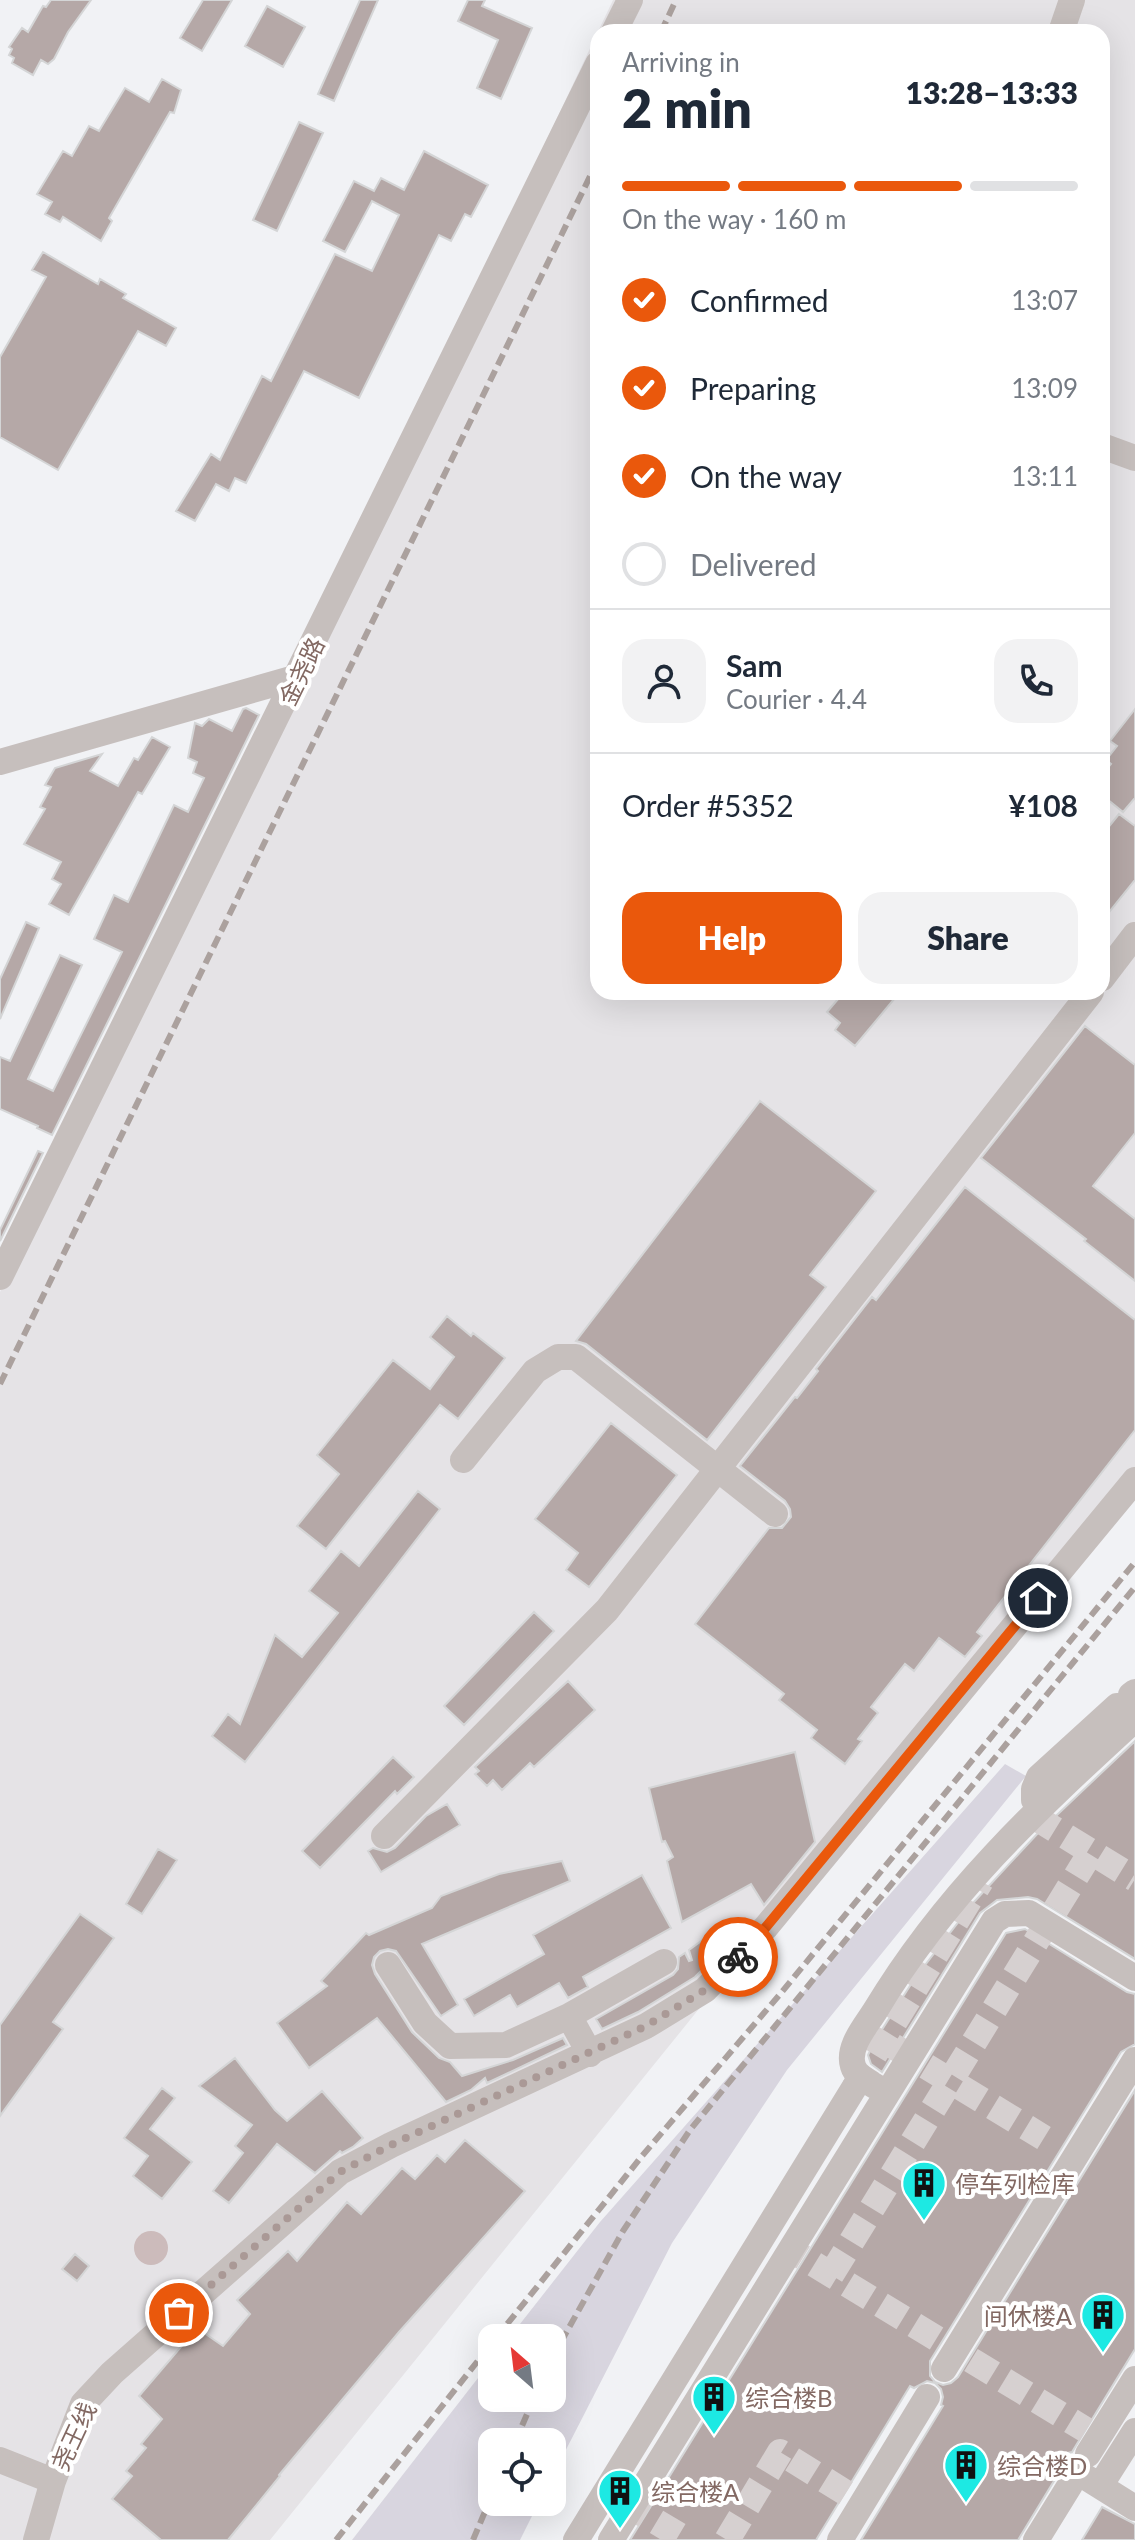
<!DOCTYPE html>
<html lang="en">
<head>
<meta charset="utf-8">
<style>
  body { margin:0; font-family:Lato,"Noto Sans SC",sans-serif; background:#f2f2f3; color:#1f2937; height:100vh; display:flex; flex-direction:column; font-size:30px; white-space:nowrap }
  * { box-sizing:border-box; margin:0 }
  p { font-size:26px; color:#747a83 }
  .icon { flex:none; width:44px; height:44px; fill:none; stroke:currentColor; stroke-width:2; stroke-linecap:round; stroke-linejoin:round }
  .map { position:relative; flex:1; overflow:hidden }
  .drawer { position:absolute; left:590px; top:24px; width:520px; height:976px; display:flex; flex-direction:column; background:#fff; border-radius:24px; box-shadow:0 8px 32px #0002 }
  .drawer>* { flex:none }
  .needle { width:52px; rotate:332deg }
  .tools { position:absolute; left:478px; top:2324px; display:grid; gap:16px }
  .tools a { display:grid; place-items:center; width:88px; height:88px; border-radius:16px; background:#fff; box-shadow:0 8px 32px #0002; font-size:40px }
  .pin { position:absolute; display:grid; place-items:center; width:68px; height:68px; color:#fff; margin:-34px; border:4px solid #fff; border-radius:50%; box-shadow:0 2px 8px #0007 }
  .courier { position:absolute; display:grid; place-items:center; width:80px; height:80px; margin:-40px; border:6px solid #ea580c; border-radius:50%; background:#fff; color:#222; box-shadow:0 2px 10px #0007 }
  .summary em { font-style:normal; font-weight:800 }
  .summary div { display:flex; flex-direction:column-reverse }
  .summary { display:flex; align-items:center; justify-content:space-between; height:136px; padding:0 32px }
  h1 { font-size:52px; font-weight:800; line-height:60px }
  .bar { display:grid; grid-template-columns:repeat(4,1fr); gap:12px 8px; align-content:center; height:96px; padding:0 32px }
  .bar i { height:10px; border-radius:6px; background:#e0e1e3 }
  .bar .selected { background:#ea580c }
  .bar p { grid-column:span 4 }
  .line { display:flex; align-items:center; gap:20px; padding:0 32px; border-top:2px solid #e0e1e3 }
  .line div { flex:1 }
  .round { display:grid; place-items:center; flex:none; width:84px; height:84px; border-radius:24px; background:#f2f2f3 }
  ol { padding:0 32px; list-style:none }
  li { display:flex; align-items:center; gap:24px; height:88px }
  li p { margin-inline-start:auto }
  li .icon { padding:8px; border-radius:50%; background:#ea580c; color:#fff; stroke-width:4 }
  li:last-child { color:#747a83 }
  li i { width:44px; height:44px; border:4px solid #e0e1e3; border-radius:50% }
  .primary-button { display:flex; gap:16px; margin-top:auto; padding:16px 32px }
  .primary-button a { flex:1; height:92px; border-radius:24px; background:#ea580c; color:#fff; font-size:32px; font-weight:800; line-height:92px; text-align:center }
  .primary-button a+a { background:#f2f2f3; color:#1f2937 }
  .map>svg:first-child { display:block }
</style>
</head>
<body>
<div class="map">
<svg width="1135" height="2540" viewBox="0 0 1135 2540">
  <rect width="100%" height="100%" fill="#f1f2f5"/>
  <path fill="#e5e3e6" fill-rule="evenodd" d="M613,0H1135V1469L270,2540H0V1292ZM598,32H1102V992H598Z"/>
  <path fill="#d8d5df" d="M1005,1764L1026,1776L787,2070L672,2243L552,2477V2442H492V2502H539L520,2540H352L492,2360V2398H552V2338H509L600,2222Z"/>
  <path fill="#cbb" d="M134 2248a17 17 0 1 1 34 0a17 17 0 1 1-34 0Z"/>
  <path fill="#b5a8a7" stroke="#d4d5d6" stroke-width="2" d="M51,0H91L68,32L54,59L48,64L41,60L33,75L12,63L14,58L9,55L12,49L9,47L22,28L28,32L43,6L46,7Z
    M203,0H232L202,51L180,38Z
    M360,0H378L334,101L318,94Z
    M468,0H485L482,6L532,28L501,99L477,88L498,40L458,21Z
    M267,6L305,27L283,67L245,46Z
    M162,79L181,90L174,113L170,112L109,218L112,221L101,241L63,217L60,222L45,214L52,202L37,194L63,151L72,156L89,126L99,131L125,88L149,102Z
    M299,122L323,133L277,231L253,220Z
    M424,151L488,185L471,217L465,214L451,241L439,235L359,398L304,371L246,483L235,478L229,491L216,484L195,521L176,511L211,454L220,460L262,376L271,381L335,254L372,271L399,215L372,201L345,252L323,241L354,181L374,191L381,178L404,190Z
    M43,252L98,284L100,279L126,294L123,298L176,328L166,346L138,331L58,470L0,437V357L46,277L32,270Z
    M246,708L259,715L52,1135L37,1128L38,1126L0,1109V1057L10,1061L60,955L82,965L28,1079L53,1091L122,952L94,939L114,895L128,902L174,805L188,812L204,778L193,773L197,762L188,758L195,723L202,726L209,719L232,731L243,709Z
    M1135,709V798L1123,812L1102,795V775L1111,764L1106,760L1117,746L1110,741Z
    M152,737L170,747L142,794L138,792L69,915L49,904L61,884L52,879L61,862L24,844L45,809L40,807L51,787L45,785L55,768L102,754L90,771L118,786L134,758L138,760Z
    M1119,814L1135,826V880L1102,921V835Z
    M26,922L39,928L0,1019V979Z
    M844,992H900L855,1046L835,1030L840,1023L827,1012Z
    M1085,1026L1135,1065V1133L1093,1186L1135,1219V1281L1084,1241L1086,1239L981,1158Z
    M760,1101L876,1191L810,1275L826,1287L707,1440L586,1344L576,1341Z
    M38,1151L43,1153L0,1241V1230Z
    M965,1187L1135,1320V1430L977,1632L982,1636L965,1657L939,1638L914,1671L905,1664L871,1707L878,1713L858,1739L862,1741L845,1764L811,1738L817,1730L779,1700L784,1694L695,1624L769,1528H782L791,1517L790,1509L785,1501L740,1466L795,1397L797,1398L818,1371L816,1369L872,1297L876,1300Z
    M447,1316L471,1336L473,1333L505,1358L458,1419L440,1405L326,1549L297,1526L339,1474L317,1455L393,1360L430,1389L454,1357L430,1337Z
    M611,1423L677,1475L589,1587L566,1570L578,1553L535,1519Z
    M418,1491L440,1509L245,1762L212,1736L228,1714L240,1724L275,1635L302,1657L338,1613L309,1591L341,1551L359,1566Z
    M534,1612L554,1631L464,1725L444,1706Z
    M568,1681L595,1710L534,1767L530,1763L502,1790L493,1780L487,1786L475,1774L479,1771L475,1767Z
    M1135,1741V1959L1037,1899L1028,1897L997,1900L980,1913L882,2072L871,2064L868,2055L876,2039L915,1978L974,1902L1039,1832Z
    M795,1752L815,1842L764,1905L751,1884L682,1922L667,1861L673,1857L665,1841L662,1842L649,1788Z
    M393,1757L414,1777L397,1794L395,1791L320,1868L302,1851Z
    M447,1804L460,1825L381,1872L368,1851L373,1848L387,1852L395,1848L426,1816Z
    M158,1849L177,1860L142,1914L126,1904Z
    M562,1861L570,1881L422,1944L458,2005L441,2016L396,1951L388,1949L380,1951L374,1957L372,1965L375,1974L412,2032L439,2058L450,2062L462,2076L513,2060L563,2038L567,2045L487,2083L485,2078L471,2090L446,2102L377,2018L309,2068L277,2023L327,1986L321,1981L366,1933L369,1935L432,1908L441,1896L499,1874Z
    M642,1875L671,1928L583,1977L588,1987L568,1998L559,1983L517,2007L510,1995L474,2016L464,1999L544,1954L533,1935Z
    M80,1914L114,1938L53,2022L63,2029L0,2116V2025Z
    M730,1920L739,1932L695,1977L638,2012L602,2029L596,2019L673,1975L678,1969L679,1957L685,1953L689,1961L692,1960L689,1950Z
    M1025,1929L1127,1992L1135,1994V2044L1121,2052L930,2361V2376L935,2382L943,2385L951,2383L958,2377L1135,2090V2349L1072,2452L1063,2454L1057,2460L1055,2468L1057,2476L1018,2540H861L943,2406L941,2405L943,2397L941,2389L935,2383L927,2381L914,2388L910,2386L816,2540H630L1006,1933Z
    M235,2058L275,2110L287,2121L322,2091L363,2138L353,2147L342,2153L340,2151L315,2173L277,2144L229,2203L213,2191L243,2153L235,2146L252,2125L199,2086Z
    M162,2088L175,2098L150,2129L192,2162L162,2199L133,2176L148,2156L124,2138Z
    M465,2140L525,2191L399,2332L279,2475L280,2476L228,2540H161L112,2499L132,2476L126,2471L146,2448L141,2444L162,2419L139,2396L197,2328L223,2346L250,2314L237,2300L288,2251L297,2261L347,2202L361,2214L402,2168L415,2179L437,2155L445,2162Z
    M75,2254L89,2266L77,2281L62,2269Z
    M1102,2507L1135,2524V2540H1082Z"/>
  <g fill="none" stroke-linecap="round" stroke-linejoin="round">
    <path stroke="#d6d0d0" stroke-width="26" stroke-dasharray="26 13" stroke-linecap="butt" d="M1033,1816L1135,1879
      M893,2046L1044,2138
      M854,2088L981,1881
      M781,2244L939,2340
      M831,2275L1091,1852
      M971,2360L1086,2430
      M623,2502L687,2540
      M727,2540L780,2452L846,2493"/>
    <path stroke="#c6bfbd" stroke-width="26" d="M614,32L630,0
      M1061,32L1072,0
      M1102,446L1135,458
      M0,762L298,677
      M1102,978L1135,935
      M0,1277L598,64
      M463,1460L535,1371L558,1357H576L775,1514
      M1135,1692L1131,1695L1135,1699
      M1034,1800V1789L1039,1777L1117,1706
      M384,1836L607,1610L1091,992
      M388,1965L425,2023L450,2046L506,2045L569,2016
      M590,2054L569,2016L664,1962
      M880,2089C871,2083 856,2077 853,2066C847,2047 865,2027 875,2011C945,1894 1036,1810 1135,1719
      M944,2369L1135,2060
      M1088,2454L1135,2379
      M0,2460L53,2481
      M1071,2468L1135,2508
      M1100,2486L1135,2431
      M36,2540L53,2481L83,2404L112,2373L340,2172L391,2145L646,2026L705,1990L766,1927L1135,1480
      M576,2540L854,2088
      M611,2540L994,1921L1005,1914L1029,1913L1135,1978
      M840,2540L927,2397
      M1036,2540L1070,2485"/>
    <path stroke="#aba19e" stroke-width="6" stroke-dasharray="12 6" stroke-linecap="butt" d="M661,32L676,0
      M0,1384L598,160
      M496,2338L642,2156L781,1993L1135,1562
      M552,2358L623,2231L690,2130L1135,1587
      M515,2442L534,2398
      M336,2540L492,2343
      M473,2540L492,2495"/>
  </g>
  <g fill="none" stroke-linecap="round" stroke-linejoin="round">
    <path stroke="#aa9996" stroke-width="8" stroke-dasharray="0 14.4" d="M179,2313L340,2172L391,2145L646,2026L705,1990L738,1957"/>
    <path stroke="#ea580c" stroke-width="10" d="M738,1957L766,1927L1038,1598"/>
  </g>
  <defs>
    <g id="building-pin" transform="scale(2.3)"><path d="M0 17L-7.5 6A9.5 9.5 0 1 1 7.5 6Z" fill="#1de9e3" stroke="#fff"/><path d="M-4-6H4V6H1V3H-1V6H-4ZM-2.5-4.3h1.7v1.8h-1.7ZM.8-4.3h1.7v1.8H.8ZM-2.5-1h1.7V.8h-1.7ZM.8-1h1.7V.8H.8Z" fill="#111"/></g>
  </defs>
  <g fill-rule="evenodd">
    <use href="#building-pin" x="924" y="2183"/>
    <use href="#building-pin" x="1103" y="2315"/>
    <use href="#building-pin" x="714" y="2397"/>
    <use href="#building-pin" x="966" y="2465"/>
    <use href="#building-pin" x="620" y="2491"/>
  </g>
  <g text-anchor="middle" dominant-baseline="central" stroke-width="8" stroke-linejoin="round" paint-order="stroke">
    <g font-size="24" fill="#836963" stroke="#fff">
      <text transform="translate(301 671) rotate(-64)">金尧路</text>
      <text transform="translate(73 2436) rotate(-65)">尧王线</text>
    </g>
    <g font-size="24" fill="#836963" stroke="#fff" text-anchor="start">
      <text x="955" y="2183">停车列检库</text>
      <text x="1072" y="2315" text-anchor="end">间休楼A</text>
      <text x="745" y="2397">综合楼B</text>
      <text x="997" y="2465">综合楼D</text>
      <text x="651" y="2491">综合楼A</text>
    </g>
  </g>
</svg>
<div class="tools">
<a><svg class="needle" viewBox="-14 -14 28 28"><path d="M0-13l5 13h-10z" fill="#e53935"/><path d="M0 13l5-13h-10z" fill="#747a83"/></svg></a>
<a><svg class="icon" aria-label="locate" viewBox="0 0 24 24"><circle cx="12" cy="12" r="6"/><path d="M12 2v4M12 18v4M2 12h4M18 12h4"/></svg></a>
</div>
<div class="pin" style="left:179px;top:2313px;background:#ea580c"><svg class="icon" aria-label="bag" viewBox="0 0 24 24"><path d="M5 8h14l-1 12H6zM9 8a3 3 0 0 1 6 0"/></svg></div>
<div class="pin" style="left:1038px;top:1598px;background:#1f2937"><svg class="icon" aria-label="home" viewBox="0 0 24 24"><path d="M3 11l9-7 9 7M6 9v11h12V9"/></svg></div>
<div class="courier" style="left:738px;top:1957px"><svg class="icon" aria-label="bike" viewBox="0 0 24 24"><circle cx="6" cy="16" r="4"/><circle cx="18" cy="16" r="4"/><path d="M6 16l4-8h5l3 8M10 8l3 8H6M13 5h3"/></svg></div>
<section class="drawer">
<div class="summary"><div><h1>2 min</h1><p>Arriving in</p></div><em>13:28–13:33</em></div>
<div class="bar"><i class="selected"></i><i class="selected"></i><i class="selected"></i><i></i><p>On the way · 160 m</p></div>
<ol>
<li><svg class="icon" aria-label="check" viewBox="0 0 24 24"><path d="M5 12l5 5 9-10"/></svg>Confirmed<p>13:07</p></li>
<li><svg class="icon" aria-label="check" viewBox="0 0 24 24"><path d="M5 12l5 5 9-10"/></svg>Preparing<p>13:09</p></li>
<li><svg class="icon" aria-label="check" viewBox="0 0 24 24"><path d="M5 12l5 5 9-10"/></svg>On the way<p>13:11</p></li>
<li><i></i>Delivered</li>
</ol>
<div class="line" style="height:144px"><a class="round"><svg class="icon" aria-label="person" viewBox="0 0 24 24"><circle cx="12" cy="8" r="4"/><path d="M4 21q1-7 8-7t8 7"/></svg></a><div><b>Sam</b><p>Courier · 4.4</p></div><a class="round"><svg class="icon" aria-label="phone" viewBox="0 0 24 24"><path d="M5 4h4l2 5-3 2q2 4 5 5l2-3 5 2v4C11 20 4 13 5 4z"/></svg></a></div>
<div class="line" style="height:104px"><div>Order #5352</div><b>¥108</b></div>
<div class="primary-button"><a>Help</a><a>Share</a></div>
</section>
</div>
</body>
</html>
